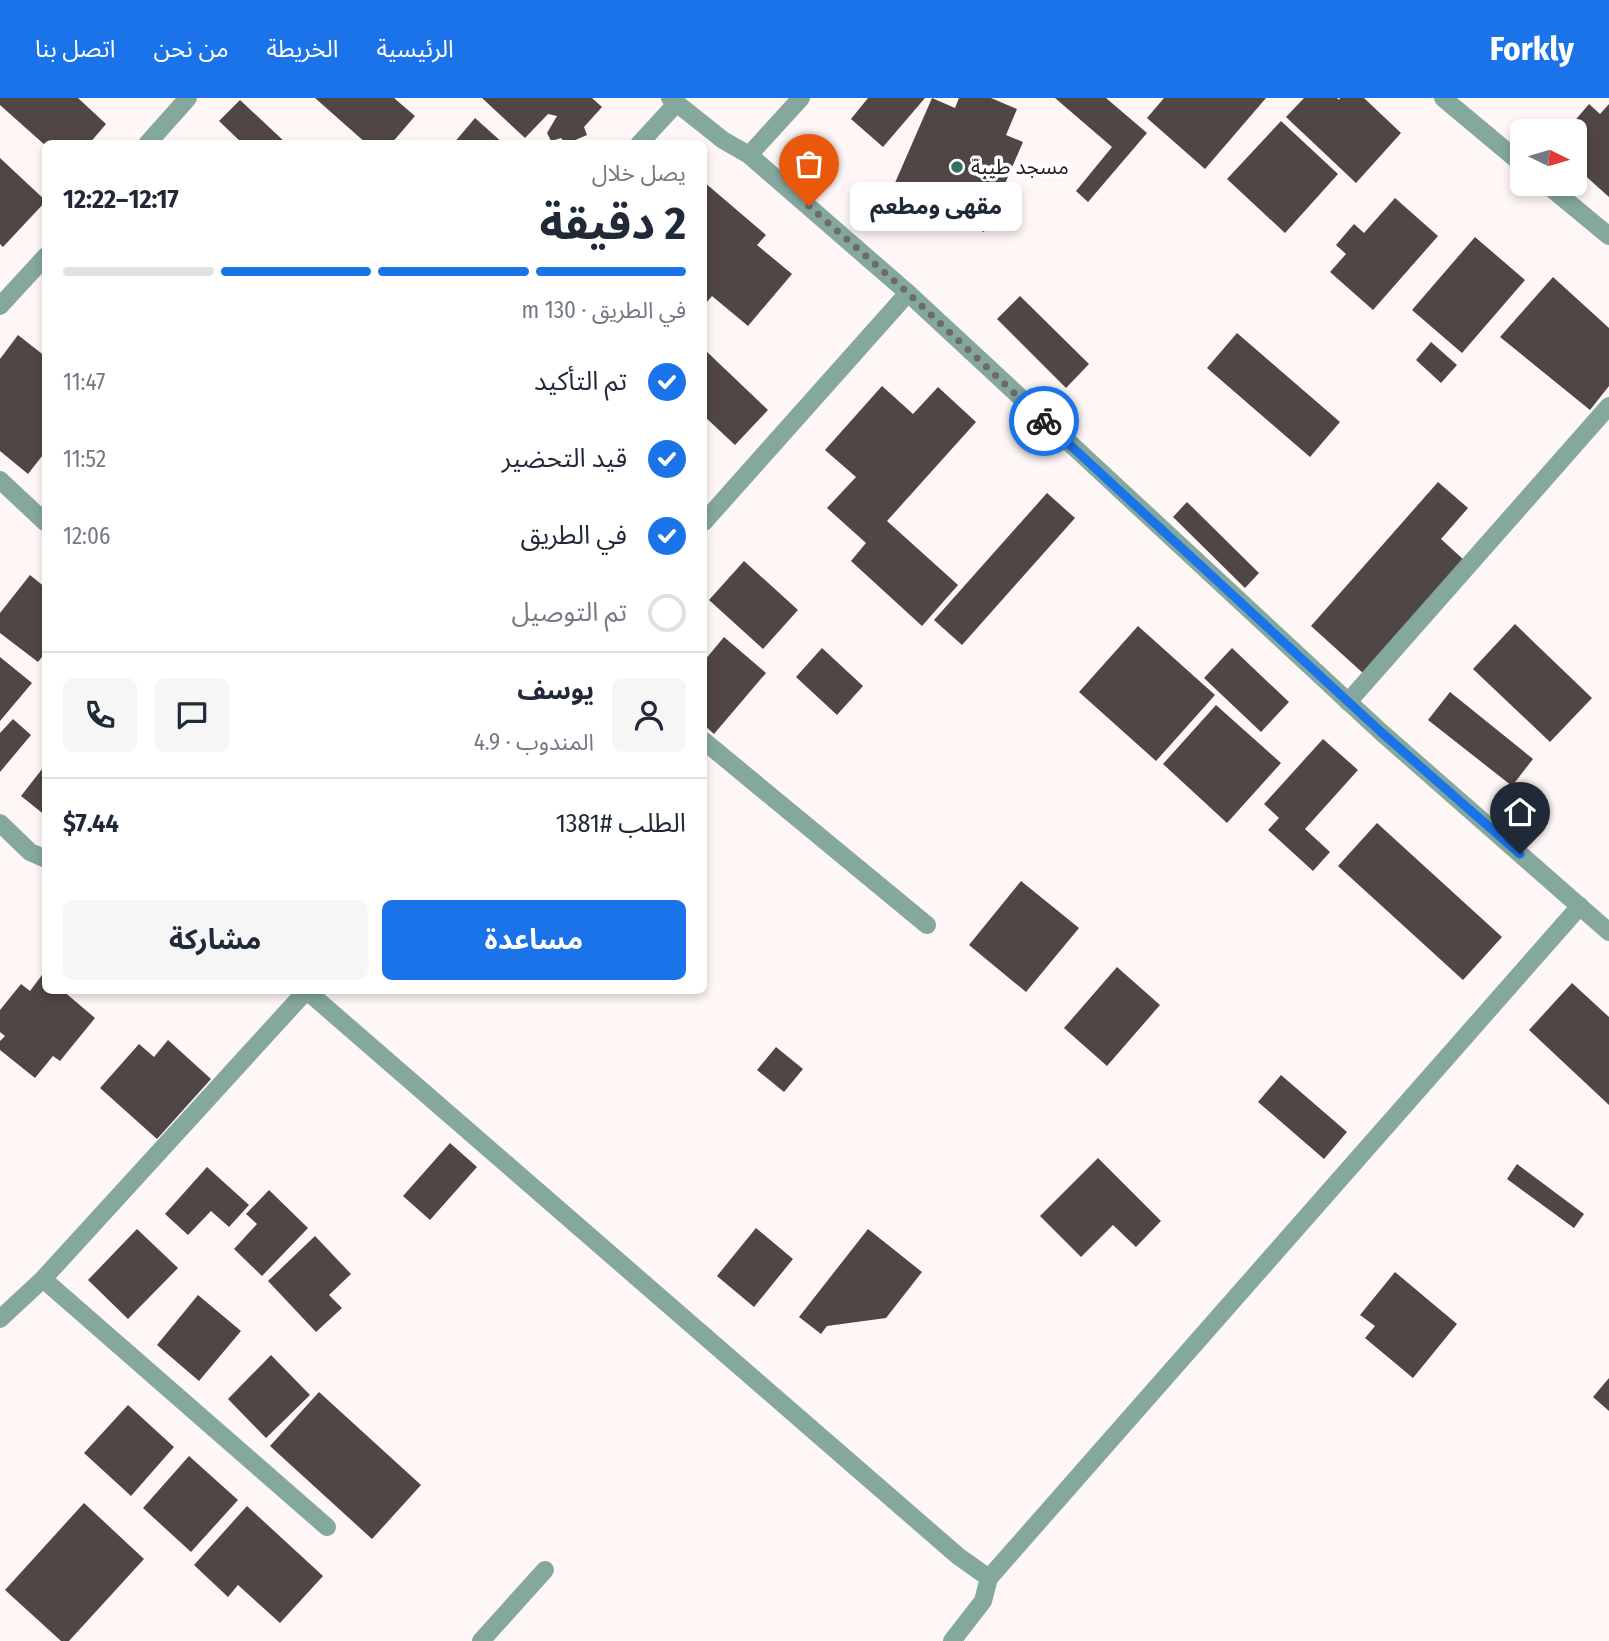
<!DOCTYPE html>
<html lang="ar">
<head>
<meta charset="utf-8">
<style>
  body { margin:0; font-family:"Fira Sans Condensed","Noto Sans Arabic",sans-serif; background:#f6f6f7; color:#1f2937; direction:rtl; height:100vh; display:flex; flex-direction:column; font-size:26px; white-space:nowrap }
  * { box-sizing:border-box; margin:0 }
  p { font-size:23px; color:#747a83 }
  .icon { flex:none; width:38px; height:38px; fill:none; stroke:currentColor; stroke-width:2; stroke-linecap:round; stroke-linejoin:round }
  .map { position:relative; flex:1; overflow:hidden; direction:ltr }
  .drawer { position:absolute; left:42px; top:42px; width:665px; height:854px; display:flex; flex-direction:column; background:#fff; border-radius:10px; box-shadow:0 4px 10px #0003; direction:rtl }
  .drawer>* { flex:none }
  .needle { width:46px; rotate:95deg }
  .buttons { position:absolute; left:1510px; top:21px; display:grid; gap:14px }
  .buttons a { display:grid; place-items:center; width:77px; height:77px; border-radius:10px; background:#fff; box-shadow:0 4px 10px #0003; font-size:35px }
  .pin { position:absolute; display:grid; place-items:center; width:60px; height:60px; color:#fff; margin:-72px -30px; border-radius:50% 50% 50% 0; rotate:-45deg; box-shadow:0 0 7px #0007 }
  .pin .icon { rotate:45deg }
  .courier { position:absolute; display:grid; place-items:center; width:70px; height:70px; margin:-35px; border:5px solid #1a73e8; border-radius:50%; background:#fff; color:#222; box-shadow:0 2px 9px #0007 }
  .bubble { position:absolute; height:49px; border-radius:10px; background:#fff; box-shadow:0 4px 10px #0003; font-size:23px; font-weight:700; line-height:49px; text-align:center; direction:rtl }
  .head em { font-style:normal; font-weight:700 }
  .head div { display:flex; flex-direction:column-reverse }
  .head { display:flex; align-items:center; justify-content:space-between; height:119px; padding:0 21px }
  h1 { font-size:46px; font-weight:700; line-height:52px }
  .bar { display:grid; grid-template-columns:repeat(4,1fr); gap:10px 7px; align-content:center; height:84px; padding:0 21px }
  .bar i { height:9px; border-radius:5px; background:#e0e1e3 }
  .bar .selected { background:#1a73e8 }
  .bar p { grid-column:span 4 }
  .line { display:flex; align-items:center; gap:18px; padding:0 21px; border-top:2px solid #e0e1e3 }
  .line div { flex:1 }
  .round { display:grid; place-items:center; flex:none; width:74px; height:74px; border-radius:10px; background:#f6f6f7 }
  ol { padding:0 21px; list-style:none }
  li { display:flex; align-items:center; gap:21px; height:77px }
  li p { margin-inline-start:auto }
  li .icon { padding:7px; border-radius:50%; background:#1a73e8; color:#fff; stroke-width:4 }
  li:last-child { color:#747a83 }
  li i { width:38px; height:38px; border:4px solid #e0e1e3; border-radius:50% }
  .action { display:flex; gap:14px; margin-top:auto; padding:14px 21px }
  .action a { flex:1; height:80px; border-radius:10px; background:#1a73e8; color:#fff; font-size:28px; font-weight:700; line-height:80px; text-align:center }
  .action a+a { background:#f6f6f7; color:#1f2937 }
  header { display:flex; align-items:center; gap:42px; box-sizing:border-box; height:98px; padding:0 35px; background:#1a73e8; color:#fff }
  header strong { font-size:33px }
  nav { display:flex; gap:38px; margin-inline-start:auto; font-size:24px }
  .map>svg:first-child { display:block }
</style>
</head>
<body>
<header>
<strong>Forkly</strong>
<nav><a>الرئيسية</a><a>الخريطة</a><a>من نحن</a><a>اتصل بنا</a></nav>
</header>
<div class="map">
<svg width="1609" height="1543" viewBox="0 0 1609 1543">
  <rect width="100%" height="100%" fill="#fef7f6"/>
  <path fill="#504745" d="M0,0H78L106,26L89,46H46V48L0,7Z
    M315,0H394L415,18L391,46H367Z
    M482,0H592L602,9L584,29L587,37L566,46L561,40L551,43L547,35L557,18L548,16L525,40Z
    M868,0H925L883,49L851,21Z
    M932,0L955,10L959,0H991L1017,11L1006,37L1023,44L984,134L891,94Z
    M1055,0H1106L1147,35L1088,104L1076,93L1112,49Z
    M1164,0H1266L1205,71L1147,20Z
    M1304,0H1337L1339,2L1340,0H1364L1401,35L1356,85L1286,19Z
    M240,2L287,46H243L219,23Z
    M1589,6L1600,16L1609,6V99L1580,73L1585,67L1575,58V33H1566Z
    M475,20L504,46H453Z
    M1281,23L1338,76L1285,135L1227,81Z
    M0,60L46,103L3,149L0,146Z
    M704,84L766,137L757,147L792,176L748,228L712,198L707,204L704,201Z
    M1395,100L1438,138L1373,212L1330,174L1346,156L1336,147L1354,126L1364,135Z
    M1475,139L1525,182L1462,255L1412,212Z
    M1553,179L1609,230V288L1590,312L1500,239Z
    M1020,198L1089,266L1066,290L997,221Z
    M1237,235L1340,324L1310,359L1207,270Z
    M18,237L46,259V353L28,376L0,353V261Z
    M1431,244L1457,267L1441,285L1416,262Z
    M704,251L768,312L735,347L704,318Z
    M882,288L913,316L938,289L976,324L887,423L958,487L922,528L851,463L866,445L827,410L856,379L825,352Z
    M1438,384L1468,410L1441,441L1465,463L1364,576L1311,528Z
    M1047,395L1075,420L962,547L934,522Z
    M1187,404L1259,475L1245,490L1173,419Z
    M744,463L798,512L763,551L709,502Z
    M30,477L46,490V554L38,564L0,535V515Z
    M1515,526L1592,600L1550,644L1473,571Z
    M1138,528L1215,597L1156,663L1079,594Z
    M724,539L766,575L714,636L704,627V563Z
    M822,550L863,588L837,617L796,579Z
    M1232,550L1289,604L1261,634L1204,580Z
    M0,559L32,585L0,623Z
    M1450,594L1533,661L1512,688L1428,622Z
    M1216,607L1281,665L1227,725L1163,666Z
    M13,621L31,637L0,674V635Z
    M1323,641L1358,672L1305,731L1330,754L1313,773L1268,732L1279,720L1264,706Z
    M46,666V718L21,698Z
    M1377,725L1502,839L1463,882L1338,768Z
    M1021,783L1079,830L1026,894L969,847Z
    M1117,869L1160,907L1107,968L1064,930Z
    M42,877L46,879V892H62L95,920L60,963L53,958L35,980L0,952V943L5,938L0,934V912L21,886L30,893Z
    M1572,885L1609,919V1007L1529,932Z
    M168,942L211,981L157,1041L100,990L139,946L154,959Z
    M776,949L803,971L784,994L757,972Z
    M1281,977L1347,1034L1324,1061L1258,1004Z
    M450,1045L477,1069L430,1122L403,1098Z
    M1098,1060L1161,1123L1136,1149L1113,1127L1081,1159L1040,1118Z
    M1517,1066L1584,1116L1574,1130L1507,1081Z
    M207,1069L249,1107L229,1129L211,1113L188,1137L165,1116Z
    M269,1092L308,1130L262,1178L234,1151L257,1126L246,1116Z
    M756,1130L793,1161L754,1209L717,1178Z
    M137,1131L178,1170L128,1221L88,1182Z
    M868,1131L922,1174L886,1220L827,1228L821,1236L799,1219Z
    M315,1138L351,1176L329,1197L342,1210L316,1234L268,1183Z
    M1395,1174L1457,1226L1413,1280L1365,1240L1375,1228L1360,1217Z
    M198,1197L241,1233L199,1283L157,1247Z
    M271,1257L310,1297L266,1340L228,1301Z
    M1609,1280V1313L1593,1299Z
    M319,1294L421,1387L372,1441L270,1348Z
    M128,1307L174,1349L131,1398L84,1355Z
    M189,1358L238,1402L191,1454L143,1410Z
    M84,1405L144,1461L69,1543H61L5,1492Z
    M247,1408L323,1478L280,1525L238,1487L228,1499L194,1467Z"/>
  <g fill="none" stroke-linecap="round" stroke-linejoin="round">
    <path stroke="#84a79e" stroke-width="18" d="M1443,0L1522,66
      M147,46L188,0
      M639,46L676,6
      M749,57L801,0
      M1546,86L1609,138
      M0,208L46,158
      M0,382L46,425
      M704,424L908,195
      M1348,604L1609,308
      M704,643L927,827
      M0,725L30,754L46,761
      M307,893L958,1458L989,1480L983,1503L952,1543
      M43,1181L327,1429
      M0,1221L43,1181L307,892
      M989,1480L1580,808
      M481,1543L545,1472"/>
    <path stroke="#84a79e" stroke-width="18" d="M670,0L723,42L749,57L908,195L1381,634L1609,834"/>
  </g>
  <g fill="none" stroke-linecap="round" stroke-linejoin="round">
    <path stroke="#6f6a69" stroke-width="7" stroke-dasharray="0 12.6" d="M809,108L908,195L1044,323"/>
    <path stroke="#1a73e8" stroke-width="9" d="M1044,323L1381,634L1520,756"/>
  </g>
  <circle fill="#307365" stroke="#fff" stroke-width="2.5" cx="957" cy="69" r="7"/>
  <g text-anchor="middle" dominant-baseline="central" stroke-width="7" stroke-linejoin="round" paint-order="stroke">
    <g font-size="21" fill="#221e1d" stroke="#fff" text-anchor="start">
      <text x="971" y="69">مسجد طيبة</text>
    </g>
  </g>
</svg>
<div class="buttons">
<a><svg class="needle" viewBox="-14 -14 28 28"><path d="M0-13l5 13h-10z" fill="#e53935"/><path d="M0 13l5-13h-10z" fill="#747a83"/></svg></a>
</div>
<div class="pin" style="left:809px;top:108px;background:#ea580c"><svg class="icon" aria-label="bag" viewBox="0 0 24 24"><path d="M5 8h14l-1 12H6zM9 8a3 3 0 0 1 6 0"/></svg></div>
<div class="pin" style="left:1520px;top:756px;background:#1f2937"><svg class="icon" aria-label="home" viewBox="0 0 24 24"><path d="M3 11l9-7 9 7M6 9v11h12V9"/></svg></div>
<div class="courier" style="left:1044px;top:323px"><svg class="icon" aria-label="bike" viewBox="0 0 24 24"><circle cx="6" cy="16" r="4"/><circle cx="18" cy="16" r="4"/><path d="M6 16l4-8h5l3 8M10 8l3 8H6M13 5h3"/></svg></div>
<div class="bubble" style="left:850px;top:84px;width:172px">مقهى ومطعم</div>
<section class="drawer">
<div class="head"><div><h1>2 دقيقة</h1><p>يصل خلال</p></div><em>12:17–12:22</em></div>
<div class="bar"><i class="selected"></i><i class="selected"></i><i class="selected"></i><i></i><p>في الطريق · 130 m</p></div>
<ol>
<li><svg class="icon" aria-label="check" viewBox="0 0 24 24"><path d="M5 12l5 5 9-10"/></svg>تم التأكيد<p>11:47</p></li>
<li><svg class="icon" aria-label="check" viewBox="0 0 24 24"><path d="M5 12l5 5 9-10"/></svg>قيد التحضير<p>11:52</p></li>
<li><svg class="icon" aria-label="check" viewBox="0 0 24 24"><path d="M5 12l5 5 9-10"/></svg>في الطريق<p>12:06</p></li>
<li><i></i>تم التوصيل</li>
</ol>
<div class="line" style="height:126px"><a class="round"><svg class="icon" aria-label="person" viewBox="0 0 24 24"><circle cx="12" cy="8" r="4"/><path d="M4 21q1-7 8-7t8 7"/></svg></a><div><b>يوسف</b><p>المندوب · 4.9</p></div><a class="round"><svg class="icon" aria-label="chat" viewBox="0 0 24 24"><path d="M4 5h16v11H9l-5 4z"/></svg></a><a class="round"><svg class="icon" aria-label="phone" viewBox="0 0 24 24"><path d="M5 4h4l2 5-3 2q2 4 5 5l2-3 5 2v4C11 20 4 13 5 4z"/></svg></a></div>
<div class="line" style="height:91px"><div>الطلب #1381</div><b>$7.44</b></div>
<div class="action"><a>مساعدة</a><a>مشاركة</a></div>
</section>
</div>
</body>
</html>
